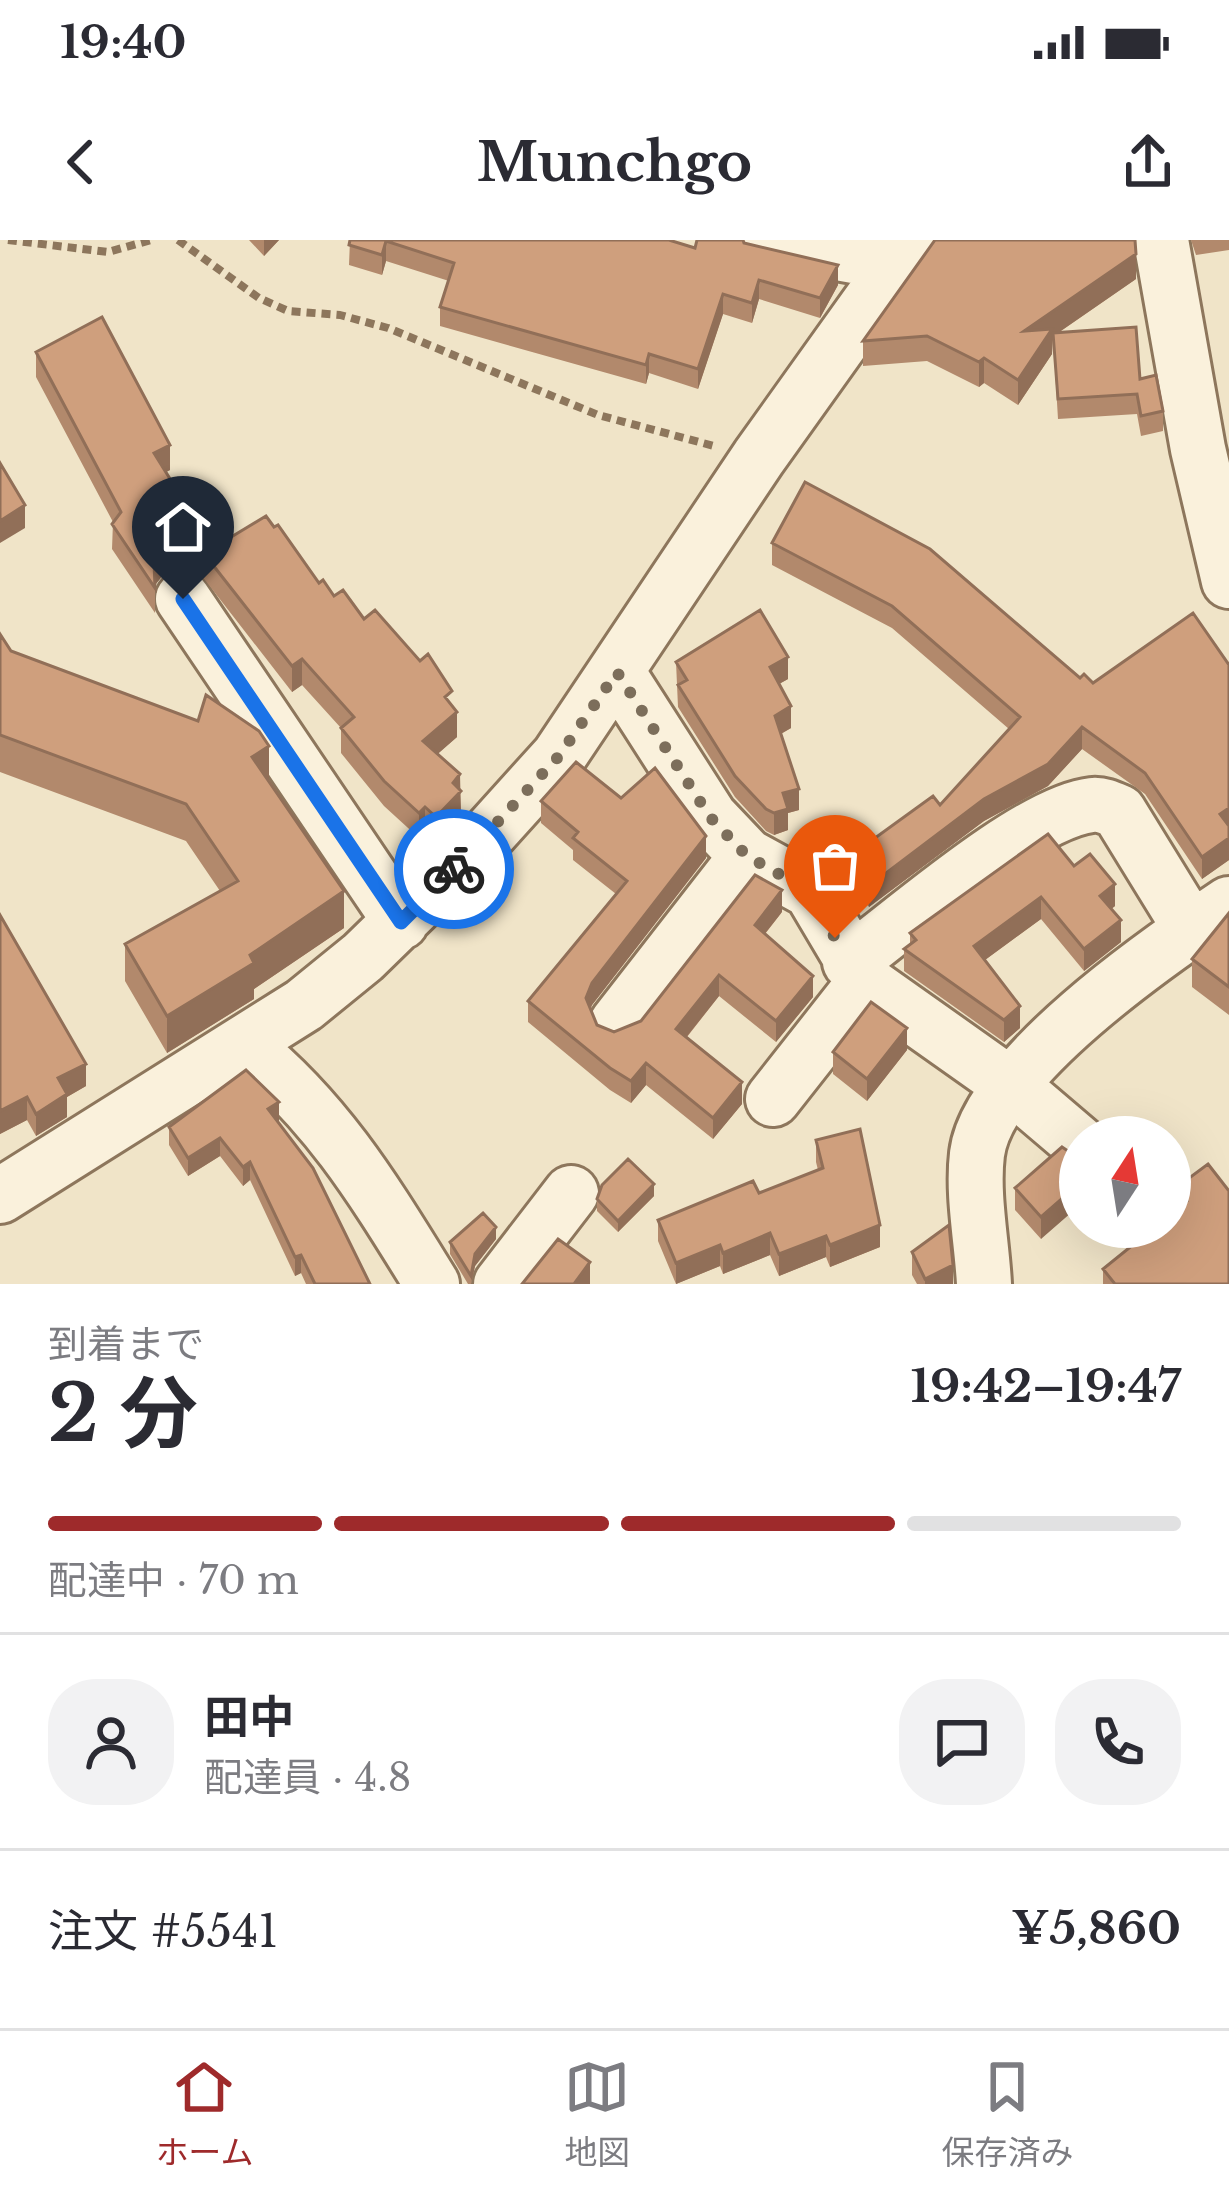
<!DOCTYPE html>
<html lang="ja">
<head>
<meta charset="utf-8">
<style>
  body { margin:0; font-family:"Libre Baskerville","Noto Sans JP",serif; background:#f2f2f3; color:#2b2b33; height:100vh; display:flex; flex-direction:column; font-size:45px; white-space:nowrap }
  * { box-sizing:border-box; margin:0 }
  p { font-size:39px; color:#7c7c81 }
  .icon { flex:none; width:66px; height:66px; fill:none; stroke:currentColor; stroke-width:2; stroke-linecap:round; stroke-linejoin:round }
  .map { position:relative; height:1044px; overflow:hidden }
  .panel { display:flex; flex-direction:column; background:#fff; flex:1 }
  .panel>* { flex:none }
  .needle { width:78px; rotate:12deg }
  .tools { position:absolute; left:1059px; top:876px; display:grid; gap:24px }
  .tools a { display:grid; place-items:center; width:132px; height:132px; border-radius:50%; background:#fff; box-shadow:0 12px 48px #0002; font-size:60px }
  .pin { position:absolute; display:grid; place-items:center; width:102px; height:102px; color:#fff; margin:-123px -51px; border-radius:50% 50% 50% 0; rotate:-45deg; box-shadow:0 0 12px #0007 }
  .pin .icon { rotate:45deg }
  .courier { position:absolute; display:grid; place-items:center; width:120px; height:120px; margin:-60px; border:9px solid #1a73e8; border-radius:50%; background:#fff; color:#222; box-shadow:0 3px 15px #0007 }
  .summary em { font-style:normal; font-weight:700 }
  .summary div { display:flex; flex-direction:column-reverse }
  .summary { display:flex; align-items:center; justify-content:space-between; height:204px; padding:0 48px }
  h1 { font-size:78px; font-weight:700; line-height:90px }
  .bar { display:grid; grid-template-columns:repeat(4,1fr); gap:18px 12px; align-content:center; height:144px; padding:0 48px }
  .bar i { height:15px; border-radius:9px; background:#e1e1e2 }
  .bar .current { background:#9e2a2b }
  .bar p { grid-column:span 4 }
  .line { display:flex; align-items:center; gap:30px; padding:0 48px; border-top:3px solid #e1e1e2 }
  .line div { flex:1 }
  .round { display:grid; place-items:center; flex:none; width:126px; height:126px; border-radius:48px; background:#f2f2f3 }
  .status { display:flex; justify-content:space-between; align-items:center; height:84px; padding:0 60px; background:#fff; direction:ltr }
  .status svg { height:33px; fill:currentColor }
  header { display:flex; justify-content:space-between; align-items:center; height:156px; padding:0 48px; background:#fff; font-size:54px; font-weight:700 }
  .tab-bar { display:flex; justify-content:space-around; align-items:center; height:168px; border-top:3px solid #e1e1e2; background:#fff; font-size:33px; color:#7c7c81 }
  .tab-bar a { display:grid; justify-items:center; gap:6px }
  .tab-bar .current { color:#9e2a2b }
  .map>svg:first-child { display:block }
</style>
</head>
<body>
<div class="status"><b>19:40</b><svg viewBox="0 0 49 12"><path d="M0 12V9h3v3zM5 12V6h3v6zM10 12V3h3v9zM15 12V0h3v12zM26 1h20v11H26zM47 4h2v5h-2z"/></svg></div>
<header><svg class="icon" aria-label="back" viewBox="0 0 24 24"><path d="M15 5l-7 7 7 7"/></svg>Munchgo<svg class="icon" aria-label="share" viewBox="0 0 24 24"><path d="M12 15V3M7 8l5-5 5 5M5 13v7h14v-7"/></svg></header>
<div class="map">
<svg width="1229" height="1044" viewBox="0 0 1229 1044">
  <rect width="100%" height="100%" fill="#f0e4c8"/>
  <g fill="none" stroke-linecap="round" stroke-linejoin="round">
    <g stroke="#8d765c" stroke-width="60">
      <path id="minor" d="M765,0L898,24
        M1161,0L1198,209L1229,341
        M183,359L401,682
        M617,432L710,577L747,616L811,651L865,742L1012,846L1080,904
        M850,722C905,681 1029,572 1092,565C1102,564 1110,568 1119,572L1191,689
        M617,783L747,616
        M246,807C329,874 376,954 432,1044
        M773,859L865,742
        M0,956L304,765L363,717L485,598L559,516L759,217L914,0
        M501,1044L571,953
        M984,1044C982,1003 972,955 977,914C987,829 1160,710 1229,664"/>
    </g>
    <path stroke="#8d765c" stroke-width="8" stroke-dasharray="9 6" stroke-linecap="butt" d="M8,0L108,12L151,0
      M178,0L259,58L288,71L340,75L388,88L598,175L714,206"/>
    <use href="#minor" stroke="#faf1dc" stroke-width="54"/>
  </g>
  <path fill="#b2896c" d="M249,0H279L264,16Z
    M350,0L695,8L744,3L838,45L820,78L759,59L752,83L723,74L698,149L649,133L646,144L440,86V67L449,41L386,21L382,35L349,25Z
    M1191,0H1229V10L1196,15Z
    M1136,39L1058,93L1140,139L1163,171V191L1141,196L1137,174L1058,179L1053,96L1052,114L1018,165L984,143L979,147L927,121L863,126V101Z
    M36,112L170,230L166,232L213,308L319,343L364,379L452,466L457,497L437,514L460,550L461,576L436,602L425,592L419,598L384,566L341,513V488L302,445L292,452L198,331L180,328L164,334L155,345V373L112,309L113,282L36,137Z
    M772,303L1093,443L1229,425V620L1202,639L1145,554L1082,509L1048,546L984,581L869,667L846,640V619L940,565L1009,489L892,388L772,325Z
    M0,394L11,411L269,541L344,688L254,749V759L167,813L125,741V704L220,651L186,601L0,532Z
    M676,422L788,439L779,444L791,488L781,494L799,570L788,573V590L774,595L766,591L735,557L678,467Z
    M621,558L706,618L592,765L590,769L597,785L614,792L641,781L782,672L765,694L813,757L776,802L719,756L687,797L742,864L713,899L646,845L631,863L610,850L528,782V761L616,654L573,620V610L541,583V561Z
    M1074,626L1115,666L1111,669L1121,702L1084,731L1041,679L985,720L1020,788L1004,802L904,731V709L910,704V693Z
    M1229,673V775L1192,747V719Z
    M0,675L86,846L67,857V877L36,896L27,880L0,894Z
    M907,810L867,861L833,834V812Z
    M278,881L370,1044H306L301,1033L295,1036L250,940L243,946L220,916L188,936L169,905V887Z
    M816,900L880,1007L830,1027L826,1017L779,1036L770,1015L723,1034L720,1026L676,1044L658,1001V980L759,953L818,930L816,922Z
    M1062,907L1041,999L1015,970V948Z
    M1177,947L1229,951V1044H1103V1029L1178,968Z
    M654,956L618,992L597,971V959Z
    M496,999L475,1026L471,1044H468L450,1014V1002Z
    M912,1012L953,1044H917L912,1035Z"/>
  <path fill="#916f58" d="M264,0H279L264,16Z
    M386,1V21L382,35V15Z
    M1136,14V39L1052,97V114L1018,165V140L1024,91Z
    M838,25V45L820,78V58Z
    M759,40V59L752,83V63Z
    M723,54V74L698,149V129Z
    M649,114V133L646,144V125Z
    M984,118V143L979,147V122Z
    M170,205V230L154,238V213Z
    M25,265V288L0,303V281Z
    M180,303V328L164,334L154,346V321L164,308Z
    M788,417V439L770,449V427Z
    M302,419V445L292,452V426Z
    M791,466V488L775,497V476Z
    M457,472V497L423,527V501Z
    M1082,487V509L1048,546L984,581L869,667V646Z
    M269,506V542L252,517Z
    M460,534L461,576L436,602V577L453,543Z
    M799,549V570L788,573V590L774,595V573L783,553Z
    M425,567V592L419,598V573Z
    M1229,568V589L1220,574Z
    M706,596V618L592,765L586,780V758L592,743Z
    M1229,598V620L1202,639V617Z
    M1115,644V666L1100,678V656Z
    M782,650V672L755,706V685Z
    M344,651V688L254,749V759L167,813V776L250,715Z
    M1041,657V679L974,728V706Z
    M1121,680V702L1084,731V709Z
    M719,735V756L676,810V789Z
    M813,736V757L776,802V781Z
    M1020,766V788L1004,802V780Z
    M907,788V810L867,861V839Z
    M646,823V845L631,863V841Z
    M86,824V846L67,857V877L36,896V874L58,838Z
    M742,842V864L713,899V878Z
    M27,857V880L0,894V871Z
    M279,862V881L268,888V869Z
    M220,898V916L188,936V918Z
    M250,922V940L243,946V927Z
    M1080,943V965L1041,999V977Z
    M654,944V956L618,992V981Z
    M880,985V1007L830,1027V1005Z
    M496,987V999L475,1026L471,1044L475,1014Z
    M770,993V1015L723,1034V1013Z
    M826,996V1017L779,1036V1014Z
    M720,1005V1026L676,1044V1023Z
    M301,1015V1033L295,1036V1017Z
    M590,1022V1044H574Z
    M953,1025V1044H925V1039Z"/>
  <path fill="#cf9f7d" stroke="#916f58" stroke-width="3" d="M350,0H669L695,8L697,0H743L744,3L838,25L820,58L759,40L752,63L723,54L698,129L649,114L646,125L440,67L454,23L386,1L382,15L349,5Z
    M935,0H1135L1136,14L1024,91L1052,89L1018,140L984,118L979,122L927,96L863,101Z
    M102,77L170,205L154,213L213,308L266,276L274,287L278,285L319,343L323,340L334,356L343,350L364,379L375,370L420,421L428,414L452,451L445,457L457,472L423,501L460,534L453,543L461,551L436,577L425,567L419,573L384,541L341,488L354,477L302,419L292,426L198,306L180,303L164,308L154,321L155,348L112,284L121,272L36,112Z
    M1136,87L1140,139L1156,135L1163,171L1141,176L1137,154L1058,159L1053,93Z
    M0,223L25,265L0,281Z
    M805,242L930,309L1080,438L1084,434L1093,443L1193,373L1229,425V568L1220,574L1229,586V598L1202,617L1145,533L1082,487L1048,524L984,559L869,646L846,619L933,556L940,565L1020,477L892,366L772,303Z
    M760,370L788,417L770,427L791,466L775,476L799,549L783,553L788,569L774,573L766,569L735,536L678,445L687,440L676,422Z
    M0,394L11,411L198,481L206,455L259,491L269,506L252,517L344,651L250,715L254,723L167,776L125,704L238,641L186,564L0,495Z
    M576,522L621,558L655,528L706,596L592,743L586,758L597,785L614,792L641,781L755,635L782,650L755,685L813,736L776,781L719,735L676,789L742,842L713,878L646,823L631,841L610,828L528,761L627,641L573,598L578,592L541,561Z
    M1048,594L1074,626L1090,614L1115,644L1100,656L1121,680L1084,709L1041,657L974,706L1020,766L1004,780L904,709L916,700L910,693Z
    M1229,673V747L1192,719Z
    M0,675L86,824L58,838L67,854L36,874L27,857L0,871Z
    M871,762L907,788L867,839L833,812Z
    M246,830L279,862L268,869L313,928L370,1044H315L301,1015L295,1017L250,922L243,927L220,898L188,918L169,887Z
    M860,889L880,985L830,1005L826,996L779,1014L770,993L723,1013L720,1005L676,1023L658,980L753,941L759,953L823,928L816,900Z
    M1062,907L1080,919V943L1041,977L1015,948Z
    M628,919L654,944L618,981L597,959L602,945Z
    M1208,924L1229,951V1044H1115L1103,1029L1155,987H1170V975L1187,961L1177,947Z
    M483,973L496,987L475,1014L471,1036L450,1002Z
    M949,985L953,1025L925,1039L912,1012Z
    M558,999L590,1022L574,1044H522Z"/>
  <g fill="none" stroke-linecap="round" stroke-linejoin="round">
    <path stroke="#7c6e5b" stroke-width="12" stroke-dasharray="0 21.6" d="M454,629L559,516L617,432L710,577L747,616L811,652L835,698"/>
    <path stroke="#1a73e8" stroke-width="15" d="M183,359L401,682L454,629"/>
  </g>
</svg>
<div class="tools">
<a><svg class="needle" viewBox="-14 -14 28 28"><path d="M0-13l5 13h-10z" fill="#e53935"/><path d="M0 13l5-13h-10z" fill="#7c7c81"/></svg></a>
</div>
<div class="pin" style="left:835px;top:698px;background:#ea580c"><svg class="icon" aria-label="bag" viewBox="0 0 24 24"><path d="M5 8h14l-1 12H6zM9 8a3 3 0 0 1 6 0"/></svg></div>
<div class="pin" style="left:183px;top:359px;background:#1f2937"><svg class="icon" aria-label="home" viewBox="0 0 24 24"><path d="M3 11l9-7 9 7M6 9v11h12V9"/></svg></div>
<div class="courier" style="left:454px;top:629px"><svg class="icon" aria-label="bike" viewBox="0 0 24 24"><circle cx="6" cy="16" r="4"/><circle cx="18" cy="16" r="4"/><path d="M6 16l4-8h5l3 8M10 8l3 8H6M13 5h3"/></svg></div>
</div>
<section class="panel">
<div class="summary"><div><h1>2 分</h1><p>到着まで</p></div><em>19:42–19:47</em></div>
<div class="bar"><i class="current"></i><i class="current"></i><i class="current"></i><i></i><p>配達中 · 70 m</p></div>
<div class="line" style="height:216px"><a class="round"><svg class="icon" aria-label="person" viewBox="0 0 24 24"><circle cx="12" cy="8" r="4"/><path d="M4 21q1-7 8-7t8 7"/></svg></a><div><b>田中</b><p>配達員 · 4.8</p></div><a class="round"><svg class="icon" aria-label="chat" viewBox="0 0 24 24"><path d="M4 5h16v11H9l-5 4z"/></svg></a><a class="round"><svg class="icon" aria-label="phone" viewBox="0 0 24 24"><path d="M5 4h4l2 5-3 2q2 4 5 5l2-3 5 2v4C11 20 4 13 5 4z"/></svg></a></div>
<div class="line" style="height:156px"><div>注文 #5541</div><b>¥5,860</b></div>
</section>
<nav class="tab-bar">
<a class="current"><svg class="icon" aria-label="home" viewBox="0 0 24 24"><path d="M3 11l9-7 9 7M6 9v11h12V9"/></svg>ホーム</a>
<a><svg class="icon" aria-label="map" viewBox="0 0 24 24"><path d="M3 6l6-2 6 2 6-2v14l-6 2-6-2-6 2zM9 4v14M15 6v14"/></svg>地図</a>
<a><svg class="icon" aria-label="saved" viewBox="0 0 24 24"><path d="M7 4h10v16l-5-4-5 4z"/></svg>保存済み</a>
</nav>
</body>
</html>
